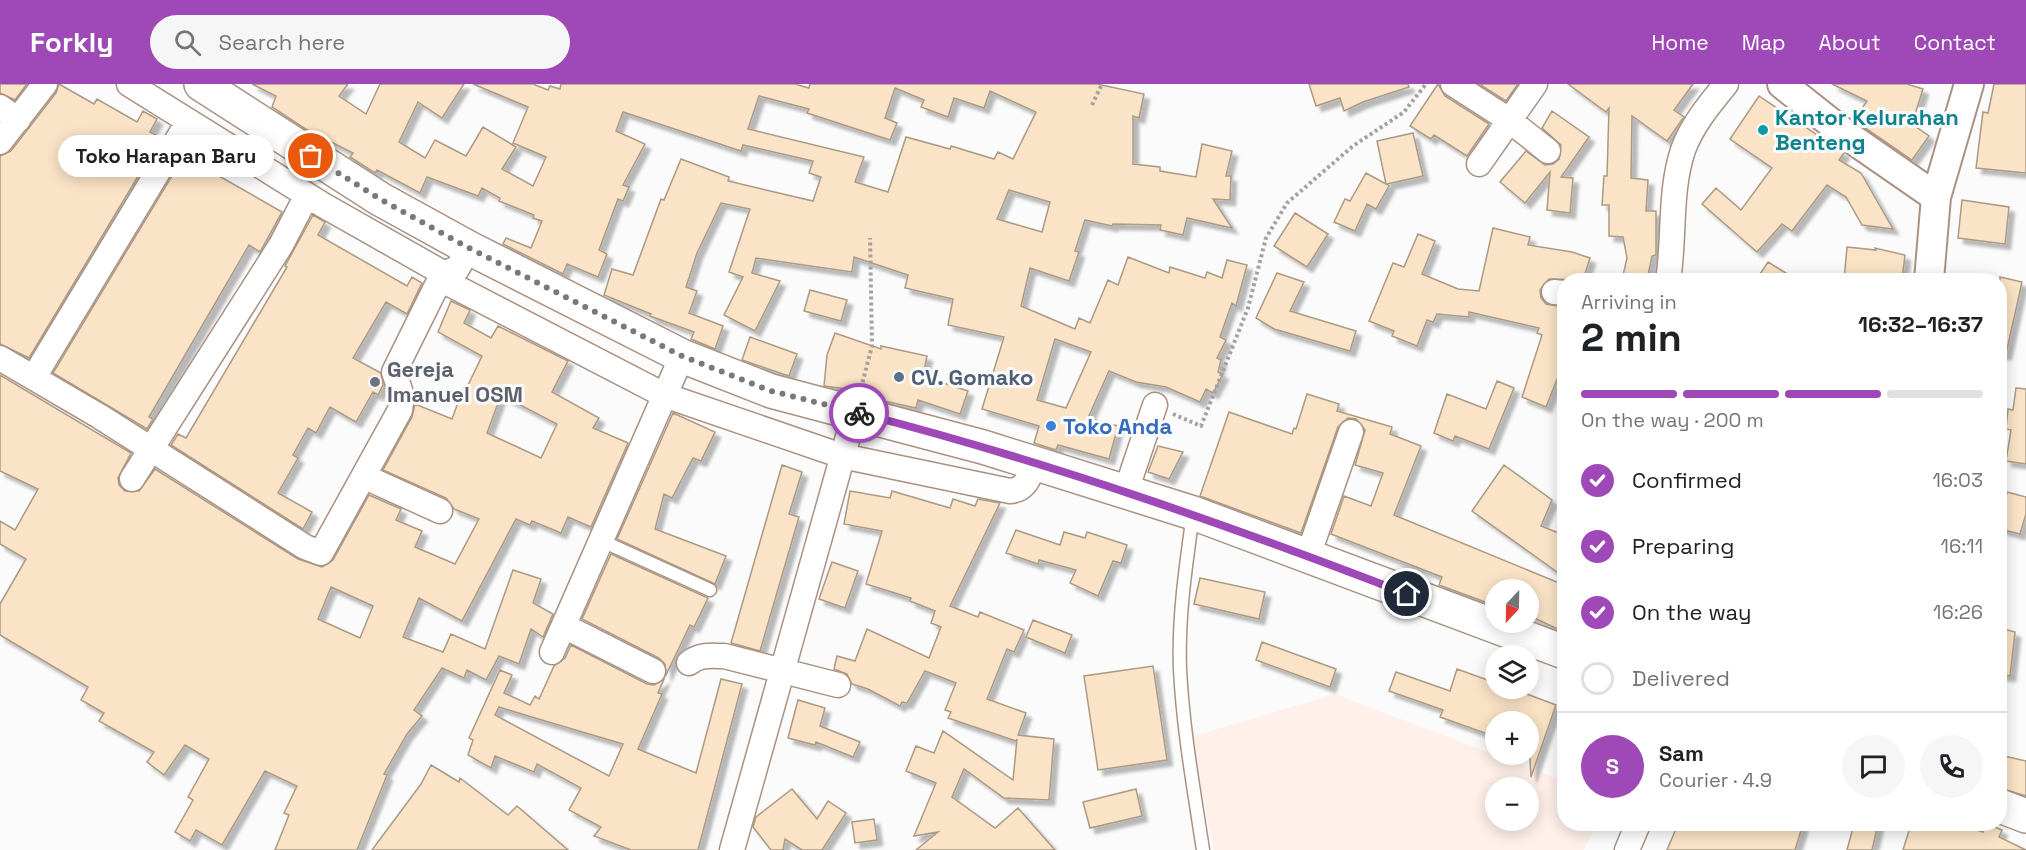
<!DOCTYPE html>
<html lang="en">
<head>
<meta charset="utf-8">
<style>
  body { margin:0; font-family:"Space Grotesk",sans-serif; background:#f6f6f6; color:#202124; height:100vh; display:flex; flex-direction:column; font-size:22px; white-space:nowrap }
  * { box-sizing:border-box; margin:0 }
  p { font-size:20px; color:#757577 }
  .icon { flex:none; width:33px; height:33px; fill:none; stroke:currentColor; stroke-width:2; stroke-linecap:round; stroke-linejoin:round }
  .map { position:relative; flex:1; overflow:hidden }
  .sheet { position:absolute; left:1557px; top:189px; width:450px; height:558px; display:flex; flex-direction:column; background:#fff; border-radius:24px; box-shadow:0 3px 15px #0003 }
  .sheet>* { flex:none }
  .needle { width:39px; rotate:202deg }
  .controls { position:absolute; left:1485px; top:495px; display:grid; gap:12px }
  .controls a { display:grid; place-items:center; width:54px; height:54px; border-radius:50%; background:#fff; box-shadow:0 3px 15px #0003; font-size:30px }
  .pin { position:absolute; display:grid; place-items:center; width:51px; height:51px; color:#fff; margin:-26px; border:3px solid #fff; border-radius:50%; box-shadow:0 2px 6px #0007 }
  .courier { position:absolute; display:grid; place-items:center; width:60px; height:60px; margin:-30px; border:4px solid #9e49b7; border-radius:50%; background:#fff; color:#222; box-shadow:0 2px 8px #0007 }
  .bubble { position:absolute; height:42px; border-radius:21px; background:#fff; box-shadow:0 3px 15px #0003; font-size:20px; font-weight:800; line-height:42px; text-align:center }
  .headline em { font-style:normal; font-weight:800 }
  .headline div { display:flex; flex-direction:column-reverse }
  .headline { display:flex; align-items:center; justify-content:space-between; height:102px; padding:0 24px }
  h1 { font-size:39px; font-weight:800; line-height:45px }
  .bar { display:grid; grid-template-columns:repeat(4,1fr); gap:9px 6px; align-content:center; height:72px; padding:0 24px }
  .bar i { height:8px; border-radius:4px; background:#e0e0e0 }
  .bar .active { background:#9e49b7 }
  .bar p { grid-column:span 4 }
  .line { display:flex; align-items:center; gap:15px; padding:0 24px; border-top:2px solid #e0e0e0 }
  .line div { flex:1 }
  .round { display:grid; place-items:center; flex:none; width:63px; height:63px; border-radius:32px; background:#f6f6f6 }
  ol { padding:0 24px; list-style:none }
  li { display:flex; align-items:center; gap:18px; height:66px }
  li p { margin-inline-start:auto }
  li .icon { padding:6px; border-radius:50%; background:#9e49b7; color:#fff; stroke-width:4 }
  li:last-child { color:#757577 }
  li i { width:33px; height:33px; border:3px solid #e0e0e0; border-radius:50% }
  header { display:flex; align-items:center; gap:36px; box-sizing:border-box; height:84px; padding:0 30px; background:#9e49b7; color:#fff }
  header strong { font-size:28px }
  nav { display:flex; gap:33px; margin-inline-start:auto; font-size:21px }
  .search { width:420px; height:54px; background:#f6f6f6; display:flex; align-items:center; gap:15px; box-sizing:border-box; padding:0 21px; border-radius:33px; color:#757577; font-size:22px }
  .map>svg:first-child { display:block }
</style>
</head>
<body>
<header>
<strong>Forkly</strong>
<div class="search"><svg class="icon" aria-label="search" viewBox="0 0 24 24"><circle cx="10" cy="10" r="6"/><path d="M15 15l6 6"/></svg>Search here</div>
<nav><a>Home</a><a>Map</a><a>About</a><a>Contact</a></nav>
</header>
<div class="map">
<svg width="2026" height="766" viewBox="0 0 2026 766">
  <defs>
    <filter id="shadow"><feDropShadow dx="5.5" dy="5.5" stdDeviation="1.5" flood-color="#0004"/></filter>
  </defs>
  <rect width="100%" height="100%" fill="#fbfbfb"/>
  <path fill="#fff1e9" fill-rule="evenodd" d="M1335,610L1564,697V740H1597L1584,766H1214L1190,653ZM1496,704H1528V736H1496Z"/>
  <path fill="#fae3c6" stroke="#ab9a84" stroke-width="1.5" fill-rule="evenodd" filter="url(#shadow)" d="M0,0H27L15,16L0,9Z
    M59,0L94,20L97,15L137,38L143,27L157,35L150,48L161,54L29,274L0,260V72L11,67L56,9Z
    M252,0H348L339,12L366,30L380,0H464L442,34L418,18L399,58L425,74L435,56L466,72L483,43L516,63L502,85L533,102L546,73L513,59L528,23L473,0H533L548,6L550,2L560,5L561,0H795L809,4L810,0H1097L1144,10L1139,34L1133,32V80L1160,83V87L1196,93L1202,60L1232,67L1226,92H1231L1230,116L1213,115L1232,144L1187,134L1183,151L1160,146L1161,141L1113,140L1112,142L1085,136L1075,167L1079,168L1069,197L1030,184L1021,222L1075,245L1079,234L1090,239L1108,196L1118,201L1128,173L1169,189L1170,183L1205,194L1207,188L1222,194L1227,176L1247,181L1236,222L1232,219L1220,253L1226,256L1217,274L1221,276L1218,288L1223,290L1213,309L1206,305L1200,318L1166,303L1136,298L1109,287L1088,334L1118,342L1109,375L1058,361L1056,366L1034,359L1039,342L982,325L1004,253L948,241L953,215L905,204L908,191L854,173L852,188L756,174L752,189L780,197L755,247L724,231L743,193L729,188L750,125L721,119L697,169L686,203L697,207L689,229L723,242L715,265L691,255L694,248L650,232L651,230L604,211L612,185L633,191L661,115L664,116L681,75L729,93L728,97L813,117L821,93L809,89L813,77L743,61L741,67L623,28L616,47L645,60L623,101L629,103L623,117L618,115L599,166L607,170L598,193L567,180L563,190L503,160L506,154L531,164L542,137L533,134L534,131L499,117L500,114L482,104L478,112L427,93L420,109L377,86L375,89L350,73L353,69L307,46L272,23L276,12ZM895,4L924,16L921,23L948,33L954,14L984,24L990,7L1036,28L1013,75L998,68L994,75L951,62L950,65L906,53L888,108L855,98L864,73L748,45L759,12L809,25L807,29L890,56L897,39L885,34ZM1009,106L1050,118L1042,148L997,135ZM1055,255L1091,268L1066,324L1037,316Z
    M1309,0H1408L1409,3L1363,18L1344,27L1340,14L1316,22Z
    M1438,0L1445,12L1489,40L1467,72L1434,51L1431,55L1410,42Z
    M1479,0H1518L1506,17Z
    M1568,0H1693L1674,26L1684,33L1667,57L1632,32L1631,94L1648,96L1646,127H1656V171L1652,172L1647,196H1622L1627,174L1623,153L1609,152V121H1602L1604,92H1607L1609,24L1606,28Z
    M1832,0H1907L1923,5L1912,40L1929,52L1912,76L1854,36L1867,17Z
    M1994,0H2026V89L1976,84L1983,28L1988,29Z
    M1759,12L1844,69L1839,76L1861,89L1893,145L1862,141L1846,113L1827,101L1792,147L1782,140L1757,168L1702,120L1716,104L1741,126L1772,84L1730,55Z
    M1552,27L1589,53L1561,93L1573,94L1570,129L1547,126L1550,88L1525,119L1500,98L1526,67L1545,81L1553,80L1559,75L1561,61L1542,44Z
    M1413,49L1423,92L1387,100L1389,102L1376,125L1367,120L1355,147L1334,138L1345,115L1350,117L1366,89L1386,100L1377,57Z
    M184,72L282,128L260,168L249,161L149,333L153,335L147,345L53,289Z
    M1962,116L2009,123L2005,160L1958,154Z
    M1295,129L1328,150L1307,183L1274,162Z
    M313,131L325,138L318,151L407,202L412,193L422,199L407,230L386,218L353,274L381,289L383,301L378,311L373,308L356,338L330,323L316,349L308,344L293,371L298,374L278,409L312,428L303,445L171,361L178,350L186,354L287,183L285,182Z
    M1493,144L1530,153L1528,161L1572,168L1590,174L1583,196L1549,195L1540,206L1541,214L1546,220L1564,223V295L1558,293L1546,323L1522,313L1542,251L1537,249L1539,244L1469,228V233L1437,230L1433,238L1427,236L1417,262L1392,252L1394,247L1369,237L1393,179L1404,183L1418,150L1435,157L1422,190L1458,205L1479,207Z
    M1847,163L1876,166L1875,164L1905,171L1902,196H1844Z
    M1768,178L1797,196H1756Z
    M1277,189L1304,198L1290,227L1356,247L1350,267L1274,245L1256,234Z
    M2000,193L2022,198L2006,270H2000Z
    M810,206L847,216L841,237L804,227Z
    M451,217L470,226L464,239L491,254L498,242L568,277L552,308L599,334L593,344L628,359L591,443L568,433L561,449L532,437L530,441L516,435L462,537L419,514L403,553L443,568L451,550L485,565L513,486L541,495L533,519L553,530L543,553L531,545L519,580L499,572L486,596L467,586L464,594L442,584L414,626L422,632L407,650L384,690L387,691L357,766H275L289,731L284,729L297,702L265,687L222,761L196,746L190,757L175,748L193,716L188,713L209,675L185,661L164,691L147,678L154,668L99,637L104,629L81,616L88,603L0,551V520L26,475L0,460V437L15,446L38,405L0,387V291L131,369L118,394L119,401L125,407H139L155,385L298,475L322,483L333,476L369,411L401,425L396,436L422,447L415,463L455,480L479,435L454,425L446,414L383,386L412,333L415,320L452,335L464,302L467,303L482,272L438,248ZM501,311L557,340L541,374L487,349ZM331,503L373,522L360,554L318,535Z
    M835,249L881,265V262L927,272L923,292L968,307L960,330L918,316L916,324L870,314L871,308L824,302L827,271Z
    M750,253L797,270L789,292L742,276Z
    M1497,297L1514,304L1489,365L1455,352L1453,357L1434,349L1447,310L1486,325Z
    M2016,304L2026,305V380L2006,377L2011,346L2006,345L2008,325L2013,326Z
    M1307,310L1339,320L1337,327L1392,343L1390,350L1421,362L1394,431L1564,501V548L1528,531V506H1496V522L1439,501L1442,493L1331,450L1344,412L1371,422L1383,389L1355,381L1365,346L1356,335L1348,334L1338,343L1301,449L1200,412L1229,328L1292,350L1294,344L1296,345Z
    M673,329L715,348L701,377L693,374L672,414L664,410L655,445L726,472L715,500L617,455Z
    M1158,362L1183,368L1169,395L1148,388Z
    M782,381L802,388L789,430L799,433L760,567L731,559Z
    M1504,381L1552,416L1541,442L1564,451V493L1472,427Z
    M850,407L890,414L892,407L950,424L953,415L975,422L978,415L1000,419L950,522L978,533L980,528L1024,546L1014,568L1007,565L987,615L1026,629L1018,651L1054,655L1049,716L1004,714L964,685L952,713L995,744L1018,724L1055,766H916L938,748L914,752L936,699L906,687L916,662L934,669L943,647L1013,696L1017,655L1016,657L948,634L951,628L945,626L956,599L925,587L907,619L902,618L900,622L868,605L852,600L847,590L834,585L837,572L855,577L867,545L929,574L941,543L931,539L935,527L910,517L911,514L866,500L882,447L844,440Z
    M2007,408L2026,413V430L2020,450L2000,445Z
    M1016,446L1060,461L1064,448L1085,454L1087,448L1127,461L1121,479L1113,477L1098,512L1070,499L1076,486L1039,476L1038,480L1006,469Z
    M611,470L708,514L694,543L690,541L666,591L665,580L659,574L582,535Z
    M832,478L858,487L845,524L819,515Z
    M1200,494L1265,508L1259,535L1194,520Z
    M1033,536L1072,551L1065,569L1026,553Z
    M2000,544L2015,548L2010,592L2000,591Z
    M1262,558L1336,585L1330,603L1256,576Z
    M571,561L647,600L654,601L664,595L658,609L662,610L638,665L696,689L721,595L742,600L698,766H631L594,752L601,743L569,726L581,704L537,680L534,688L495,672L491,684L468,671L473,656L469,654L500,586L512,591L504,609L530,621L535,612L539,615L554,582L565,574ZM499,623L525,631L623,660L609,692L495,631Z
    M1153,582L1167,676L1098,686L1084,592Z
    M1457,585L1496,599V604H1511L1556,621L1531,693L1528,638H1496V653L1440,633L1443,626L1389,607L1396,588L1450,607Z
    M798,616L825,624L820,642L860,658L853,673L816,658L815,661L788,654Z
    M2000,671L2026,677V712L2000,704Z
    M431,681L459,698L460,694L508,731L517,722L568,766H372L421,700Z
    M792,705L817,735L828,717L846,729L822,766H802L785,755L783,766H771L753,743L756,733Z
    M1136,705L1142,732L1090,744L1083,718Z
    M874,735L877,756L855,759L852,738Z
    M1678,740H1803L1795,766H1667Z
    M1854,740H1878L1872,766H1847Z
    M1911,740H1959L1983,748L1987,740L2002,746L1999,753L2026,766H1903Z"/>
  <g fill="none" stroke-linecap="round" stroke-linejoin="round">
    <g stroke="#aa9282" stroke-width="15">
      <path id="service" d="M1193,430C1186,481 1178,533 1180,585C1183,646 1194,706 1203,766
        M602,457L710,506"/>
    </g>
    <g stroke="#aa9282" stroke-width="27">
      <path id="minor" d="M129,0L323,121L443,189L457,185L469,164
        M1453,0L1509,36L1548,67
        M0,23L18,36
        M0,58L45,0
        M1479,80L1535,0
        M440,195L664,311L842,372L1010,407C1026,406 1029,393 1035,380
        M1668,196C1675,154 1669,108 1683,66C1692,41 1709,21 1726,0
        M1554,208L1564,209
        M0,274L99,332L305,463L321,469L400,326L402,312L394,288L443,189
        M34,293L188,38
        M365,393L440,427
        M132,395L281,161L307,111
        M1126,407L1155,321
        M1308,472L1351,348
        M564,542L653,587
        M552,568L682,272
        M689,579C700,570 711,572 724,572L838,601
        M732,766L855,328
        M1627,766L1638,740"/>
    </g>
    <g stroke="#aa9282" stroke-width="32">
      <path id="tertiary" d="M1782,0L1845,50L1936,113
        M1929,196L1936,113L1969,0"/>
    </g>
    <g stroke="#aa9282" stroke-width="36">
      <path id="secondary" d="M201,0L380,115L469,164L682,272L771,307L983,363L1193,429L1564,568
        M2000,722L2026,732"/>
    </g>
    <path stroke="#a6a19f" stroke-width="4" stroke-dasharray="3 3" stroke-linecap="butt" d="M1092,21L1102,0
      M861,304L872,262L870,154
      M1173,330L1201,342L1248,224L1266,154L1287,119L1353,62L1404,28L1426,0"/>
    <use href="#service" stroke="#fff" stroke-width="12"/>
    <use href="#minor" stroke="#fff" stroke-width="24"/>
    <use href="#tertiary" stroke="#fff" stroke-width="28"/>
    <use href="#secondary" stroke="#fff" stroke-width="33"/>
  </g>
  <g fill="none" stroke-linecap="round" stroke-linejoin="round">
    <path stroke="#7e7874" stroke-width="6" stroke-dasharray="0 10.8" d="M311,72L380,115L469,164L682,272L771,307L859,329"/>
    <path stroke="#9e49b7" stroke-width="8" d="M859,329C1046,377 1228,441 1407,510"/>
  </g>
  <circle fill="#0f9aa8" stroke="#fbfbfb" stroke-width="2" cx="1763" cy="46" r="6"/>
  <circle fill="#5c6f8a" stroke="#fbfbfb" stroke-width="2" cx="899" cy="293" r="6"/>
  <circle fill="#6b7280" stroke="#fbfbfb" stroke-width="2" cx="375" cy="298" r="6"/>
  <circle fill="#3f7fe0" stroke="#fbfbfb" stroke-width="2" cx="1051" cy="342" r="6"/>
  <g text-anchor="middle" dominant-baseline="central" stroke-width="6" stroke-linejoin="round" paint-order="stroke">
    <g font-size="22" font-weight="bold" fill="#0d838f" stroke="#fbfbfb" text-anchor="start">
      <text x="1775" y="33">Kantor Kelurahan<tspan x="1775" dy="25">Benteng</tspan></text>
    </g>
    <g font-size="22" font-weight="bold" fill="#5b616d" stroke="#fbfbfb" text-anchor="start">
      <text x="387" y="285">Gereja<tspan x="387" dy="25">Imanuel OSM</tspan></text>
    </g>
    <g font-size="22" font-weight="bold" fill="#4e5e75" stroke="#fbfbfb" text-anchor="start">
      <text x="911" y="293">CV. Gomako</text>
    </g>
    <g font-size="22" font-weight="bold" fill="#366cbe" stroke="#fbfbfb" text-anchor="start">
      <text x="1063" y="342">Toko Anda</text>
    </g>
  </g>
</svg>
<div class="controls">
<a><svg class="needle" viewBox="-14 -14 28 28"><path d="M0-13l5 13h-10z" fill="#e53935"/><path d="M0 13l5-13h-10z" fill="#757577"/></svg></a>
<a><svg class="icon" aria-label="layers" viewBox="0 0 24 24"><path d="M12 4l9 5-9 5-9-5zM3 14l9 5 9-5"/></svg></a>
<a>+</a>
<a>−</a>
</div>
<div class="pin" style="left:311px;top:72px;background:#ea580c"><svg class="icon" aria-label="bag" viewBox="0 0 24 24"><path d="M5 8h14l-1 12H6zM9 8a3 3 0 0 1 6 0"/></svg></div>
<div class="pin" style="left:1407px;top:510px;background:#1f2937"><svg class="icon" aria-label="home" viewBox="0 0 24 24"><path d="M3 11l9-7 9 7M6 9v11h12V9"/></svg></div>
<div class="courier" style="left:859px;top:329px"><svg class="icon" aria-label="bike" viewBox="0 0 24 24"><circle cx="6" cy="16" r="4"/><circle cx="18" cy="16" r="4"/><path d="M6 16l4-8h5l3 8M10 8l3 8H6M13 5h3"/></svg></div>
<div class="bubble" style="left:58px;top:51px;width:216px">Toko Harapan Baru</div>
<section class="sheet">
<div class="headline"><div><h1>2 min</h1><p>Arriving in</p></div><em>16:32–16:37</em></div>
<div class="bar"><i class="active"></i><i class="active"></i><i class="active"></i><i></i><p>On the way · 200 m</p></div>
<ol>
<li><svg class="icon" aria-label="check" viewBox="0 0 24 24"><path d="M5 12l5 5 9-10"/></svg>Confirmed<p>16:03</p></li>
<li><svg class="icon" aria-label="check" viewBox="0 0 24 24"><path d="M5 12l5 5 9-10"/></svg>Preparing<p>16:11</p></li>
<li><svg class="icon" aria-label="check" viewBox="0 0 24 24"><path d="M5 12l5 5 9-10"/></svg>On the way<p>16:26</p></li>
<li><i></i>Delivered</li>
</ol>
<div class="line" style="height:108px"><b class="round" style="background:#9e49b7;color:#fff">S</b><div><b>Sam</b><p>Courier · 4.9</p></div><a class="round"><svg class="icon" aria-label="chat" viewBox="0 0 24 24"><path d="M4 5h16v11H9l-5 4z"/></svg></a><a class="round"><svg class="icon" aria-label="phone" viewBox="0 0 24 24"><path d="M5 4h4l2 5-3 2q2 4 5 5l2-3 5 2v4C11 20 4 13 5 4z"/></svg></a></div>
</section>
</div>
</body>
</html>
